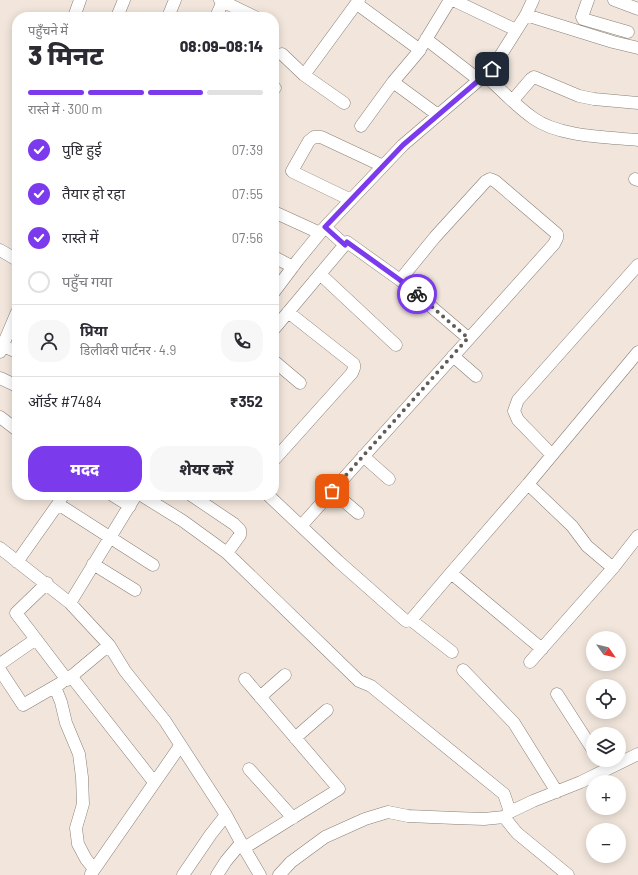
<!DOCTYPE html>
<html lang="hi">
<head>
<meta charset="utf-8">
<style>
  body { margin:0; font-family:Barlow,"Noto Sans Devanagari",sans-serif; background:#f7f7f7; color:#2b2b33; height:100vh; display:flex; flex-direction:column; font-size:15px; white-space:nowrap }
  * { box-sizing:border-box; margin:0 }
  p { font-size:13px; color:#7c7c81 }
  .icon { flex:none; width:22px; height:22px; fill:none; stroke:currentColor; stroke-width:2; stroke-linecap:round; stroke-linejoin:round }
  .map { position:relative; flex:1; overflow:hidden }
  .details { position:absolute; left:12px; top:12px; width:267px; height:488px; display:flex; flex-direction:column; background:#fff; border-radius:16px; box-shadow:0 2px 10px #0003 }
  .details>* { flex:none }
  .needle { width:26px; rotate:124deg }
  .tools { position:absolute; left:586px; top:631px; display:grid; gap:8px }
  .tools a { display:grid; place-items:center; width:40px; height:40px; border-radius:50%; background:#fff; box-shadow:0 2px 10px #0003; font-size:20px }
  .pin { position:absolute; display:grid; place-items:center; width:34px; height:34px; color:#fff; margin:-17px; border-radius:8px; box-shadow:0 2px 6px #0006 }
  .courier { position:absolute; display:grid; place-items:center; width:40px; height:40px; margin:-20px; border:3px solid #7c3aed; border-radius:50%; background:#fff; color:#222; box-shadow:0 1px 5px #0007 }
  .headline em { font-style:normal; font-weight:800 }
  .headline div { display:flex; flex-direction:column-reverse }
  .headline { display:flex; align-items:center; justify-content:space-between; height:68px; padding:0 16px }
  h1 { font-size:26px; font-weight:800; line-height:30px }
  .bar { display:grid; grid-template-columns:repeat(4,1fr); gap:6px 4px; align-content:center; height:48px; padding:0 16px }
  .bar i { height:5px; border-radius:3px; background:#e1e1e2 }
  .bar .current { background:#7c3aed }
  .bar p { grid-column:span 4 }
  .line { display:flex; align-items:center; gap:10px; padding:0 16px; border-top:1px solid #e1e1e2 }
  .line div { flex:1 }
  .round { display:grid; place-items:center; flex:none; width:42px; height:42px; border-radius:16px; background:#f7f7f7 }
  ol { padding:0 16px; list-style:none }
  li { display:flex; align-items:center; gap:12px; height:44px }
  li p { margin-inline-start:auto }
  li .icon { padding:4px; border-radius:50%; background:#7c3aed; color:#fff; stroke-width:4 }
  li:last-child { color:#7c7c81 }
  li i { width:22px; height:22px; border:2px solid #e1e1e2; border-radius:50% }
  .button { display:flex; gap:8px; margin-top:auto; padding:8px 16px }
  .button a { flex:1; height:46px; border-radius:16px; background:#7c3aed; color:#fff; font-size:16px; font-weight:800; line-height:46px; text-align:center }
  .button a+a { background:#f7f7f7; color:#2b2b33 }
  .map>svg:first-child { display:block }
</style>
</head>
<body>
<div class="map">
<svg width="638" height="875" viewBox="0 0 638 875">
  <rect width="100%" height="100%" fill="#f2e6dc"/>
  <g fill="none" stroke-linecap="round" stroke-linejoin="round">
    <g stroke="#897f76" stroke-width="13">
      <path id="minor" d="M220,0L255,17
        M453,0L516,30
        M588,0L582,17L583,19L628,32
        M614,0L638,9
        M357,4L420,50L393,82L438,115
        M526,15L613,42L638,48
        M74,17L80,0
        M117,17L124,0
        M168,17L175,0
        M216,17L223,1
        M426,39L479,80
        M422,46L450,0
        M282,54L304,75L359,0
        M304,75L344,103
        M485,75C501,90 516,106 533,118C559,137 607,137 638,140
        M274,87L275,88
        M513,100L531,79L534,77L579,96L594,99L638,103
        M361,126L393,82
        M635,179L638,180
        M351,200L293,172L292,171L309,141L314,137H321L383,166
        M274,212L320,233
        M325,227L345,245
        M0,250L17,260
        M274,257L293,267
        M320,274L396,345
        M274,292L298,260L325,227L403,145L492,69L526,15L533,0
        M274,329L347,242L400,280L468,338
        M3,346L17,352
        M0,352L17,312
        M638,352L528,484L572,526L587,546L613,568L638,536
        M453,356L476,376
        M274,361L300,383
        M0,378L17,386
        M0,417L17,430
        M552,455L518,420L514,411L518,400L638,265
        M363,456L389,479
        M274,460L352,373L354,368V364L288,312
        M332,491L358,513
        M63,495L58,504L153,565
        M112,495L130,506
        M141,495L183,521L227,553L359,681L371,686L504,794L510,812
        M191,495L234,524L240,530V535L227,553
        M268,495L338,561L406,621L411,620L451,573L542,649
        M301,526L554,244L557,238V234L495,181L490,179L486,181L435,237L400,280
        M0,548L70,603L109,645L125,671L165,721L226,815L244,848L260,875
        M17,562L58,504
        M93,564L135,590
        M451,573L528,484
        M47,583L16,613L67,680L109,645
        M70,603L136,495
        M411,620L452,652
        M530,662L613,568
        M0,664L36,639
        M0,670L23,705L61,683
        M463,670L514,723L557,792
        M71,676L154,782
        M55,687L61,702L66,723L79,754L82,777L83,804L76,828L78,844L86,859L94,869
        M557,694L593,750
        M260,697L285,675
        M295,738L327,710
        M249,769L293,818
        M504,817L517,833L568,875
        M244,848L339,789L245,679
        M91,874L180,746
        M183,875L211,834L226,815
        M217,875L226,861L241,843
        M279,875L291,862L325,837L365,819L388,812L408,816L455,818L484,819L504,817L510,812L533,801L581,782L638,754"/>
    </g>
    <use href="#minor" stroke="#fff" stroke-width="12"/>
  </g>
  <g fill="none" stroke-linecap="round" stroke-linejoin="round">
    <path stroke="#635c56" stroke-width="4" stroke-dasharray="0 7.2" d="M332,491L468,338L417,294"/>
    <path stroke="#7c3aed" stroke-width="5" d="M417,294L400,280L347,242L345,245L325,227L403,145L492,69"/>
  </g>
</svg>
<div class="tools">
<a><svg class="needle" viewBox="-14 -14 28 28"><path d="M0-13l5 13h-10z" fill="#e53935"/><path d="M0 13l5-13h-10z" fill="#7c7c81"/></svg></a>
<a><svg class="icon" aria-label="locate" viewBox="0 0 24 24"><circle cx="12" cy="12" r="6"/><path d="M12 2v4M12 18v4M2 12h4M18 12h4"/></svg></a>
<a><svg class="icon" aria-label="layers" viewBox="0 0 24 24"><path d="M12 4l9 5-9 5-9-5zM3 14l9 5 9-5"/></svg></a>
<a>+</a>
<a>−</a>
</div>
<div class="pin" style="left:332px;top:491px;background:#ea580c"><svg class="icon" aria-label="bag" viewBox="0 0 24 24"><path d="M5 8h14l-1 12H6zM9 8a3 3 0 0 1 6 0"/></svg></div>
<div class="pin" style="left:492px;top:69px;background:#1f2937"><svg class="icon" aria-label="home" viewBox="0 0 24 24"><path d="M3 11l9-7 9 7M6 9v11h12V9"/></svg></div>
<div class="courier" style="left:417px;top:294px"><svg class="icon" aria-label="bike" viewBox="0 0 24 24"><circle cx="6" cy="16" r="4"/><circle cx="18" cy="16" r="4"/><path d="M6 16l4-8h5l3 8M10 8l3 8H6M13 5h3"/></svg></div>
<section class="details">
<div class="headline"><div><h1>3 मिनट</h1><p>पहुँचने में</p></div><em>08:09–08:14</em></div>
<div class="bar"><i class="current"></i><i class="current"></i><i class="current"></i><i></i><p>रास्ते में · 300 m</p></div>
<ol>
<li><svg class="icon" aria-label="check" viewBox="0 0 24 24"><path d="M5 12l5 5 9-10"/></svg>पुष्टि हुई<p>07:39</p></li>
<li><svg class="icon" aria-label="check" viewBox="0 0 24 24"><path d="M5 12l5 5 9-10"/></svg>तैयार हो रहा<p>07:55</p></li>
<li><svg class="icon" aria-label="check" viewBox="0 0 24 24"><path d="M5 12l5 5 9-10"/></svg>रास्ते में<p>07:56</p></li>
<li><i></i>पहुँच गया</li>
</ol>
<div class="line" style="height:72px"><a class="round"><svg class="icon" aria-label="person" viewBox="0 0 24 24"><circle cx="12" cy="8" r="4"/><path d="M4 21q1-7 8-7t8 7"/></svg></a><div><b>प्रिया</b><p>डिलीवरी पार्टनर · 4.9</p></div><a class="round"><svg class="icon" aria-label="phone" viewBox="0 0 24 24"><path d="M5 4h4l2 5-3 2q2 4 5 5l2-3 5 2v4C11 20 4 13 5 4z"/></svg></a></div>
<div class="line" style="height:52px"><div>ऑर्डर #7484</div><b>₹352</b></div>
<div class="button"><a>मदद</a><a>शेयर करें</a></div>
</section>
</div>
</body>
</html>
